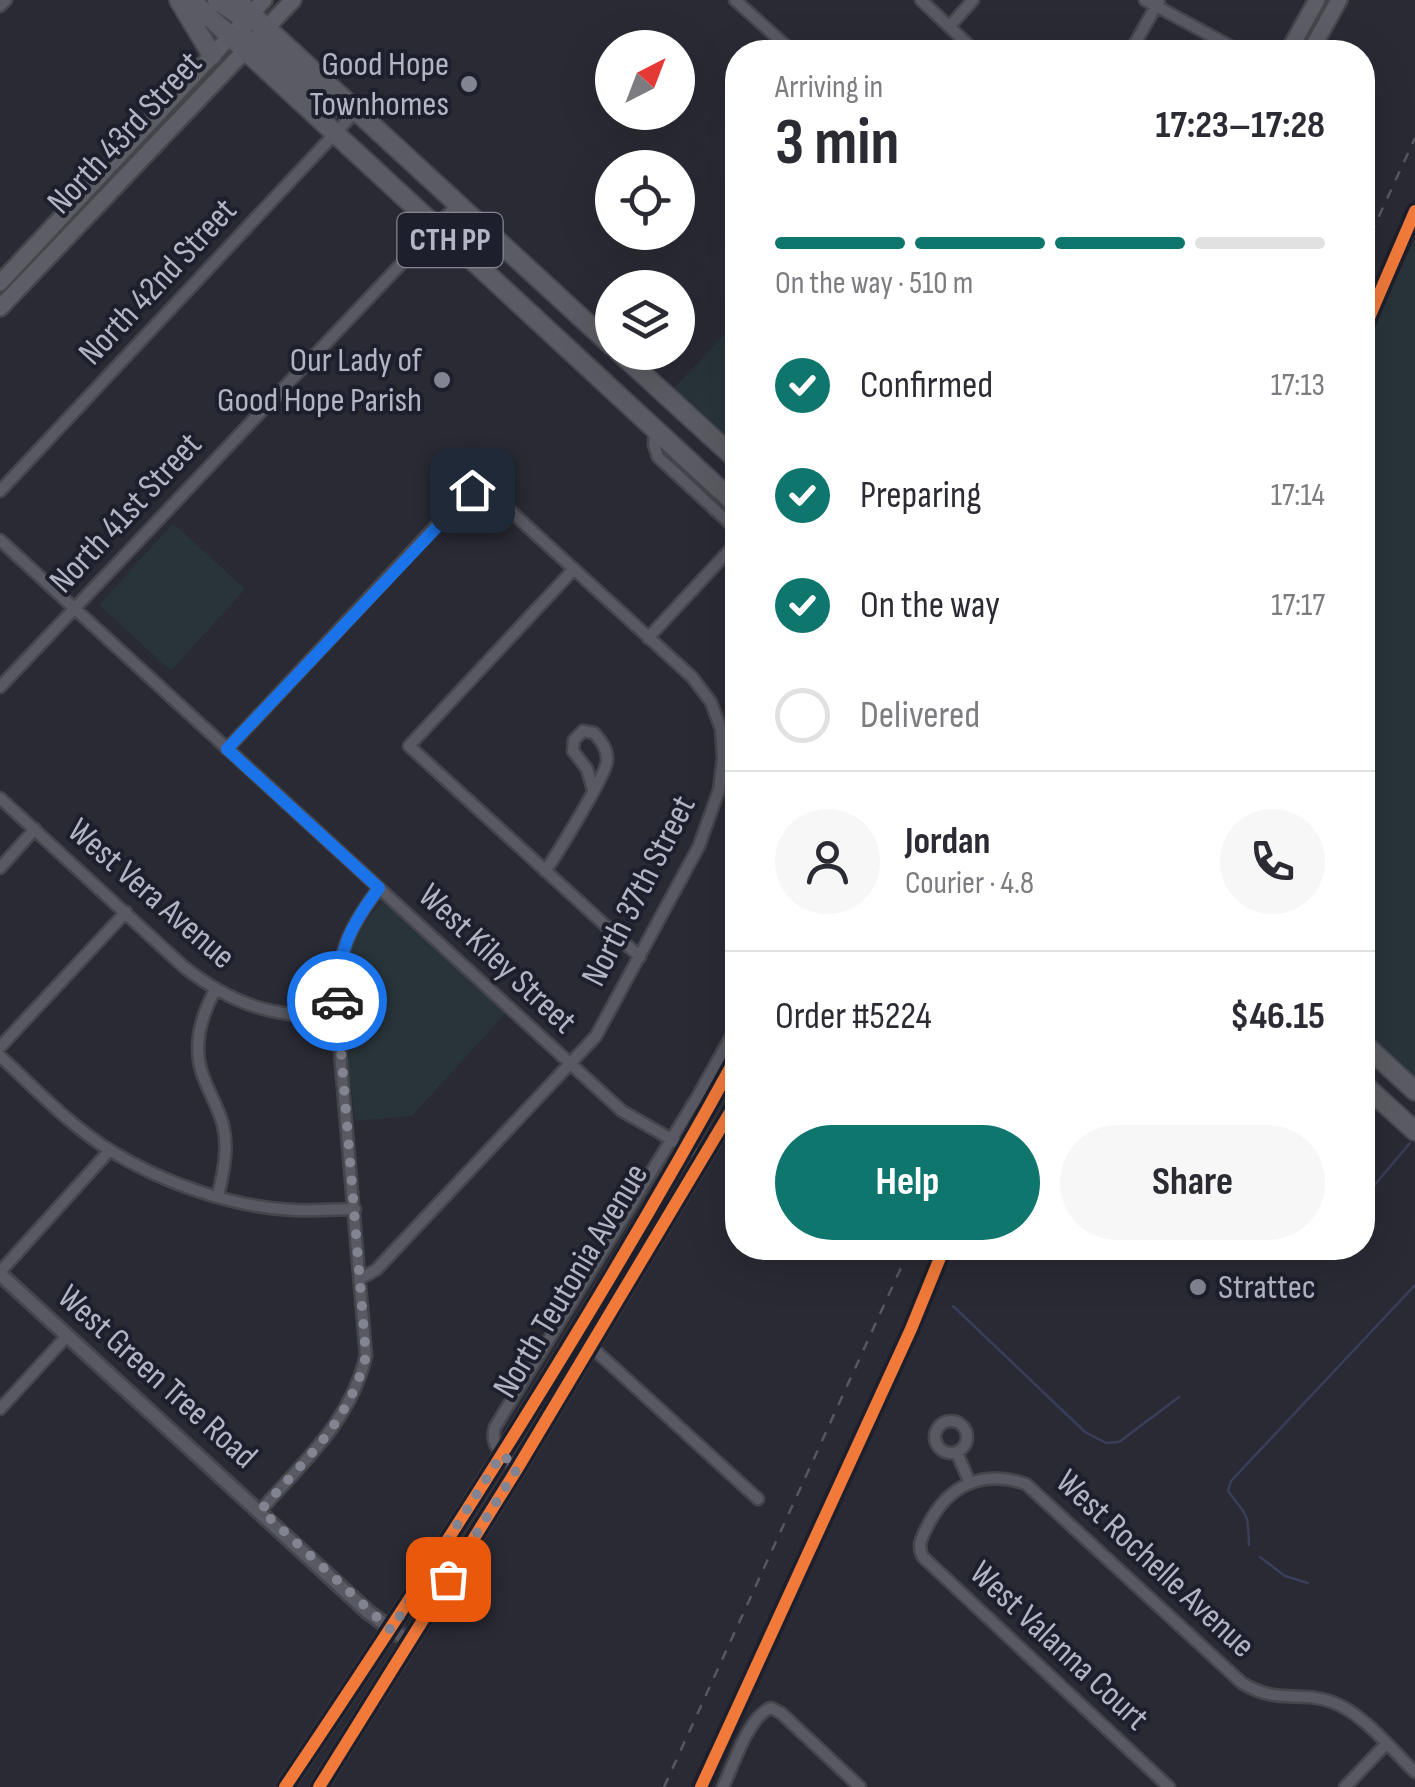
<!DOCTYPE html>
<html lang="en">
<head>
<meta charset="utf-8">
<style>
  body { margin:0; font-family:"Sofia Sans Condensed",sans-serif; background:#f7f7f7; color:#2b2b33; height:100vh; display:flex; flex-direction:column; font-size:38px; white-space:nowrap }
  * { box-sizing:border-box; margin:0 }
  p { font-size:32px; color:#7c7c81 }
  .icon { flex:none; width:55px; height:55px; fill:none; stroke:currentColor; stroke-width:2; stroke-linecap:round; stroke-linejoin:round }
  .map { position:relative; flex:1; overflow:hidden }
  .panel { position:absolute; left:725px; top:40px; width:650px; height:1220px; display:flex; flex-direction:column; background:#fff; border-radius:40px; box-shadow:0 10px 40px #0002 }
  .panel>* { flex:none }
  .needle { width:65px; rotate:42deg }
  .tools { position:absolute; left:595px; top:30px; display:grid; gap:20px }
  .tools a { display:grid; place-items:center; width:100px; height:100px; border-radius:50%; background:#fff; box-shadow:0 10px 40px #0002; font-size:50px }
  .pin { position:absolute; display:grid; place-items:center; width:85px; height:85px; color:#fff; margin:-42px; border-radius:20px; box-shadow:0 5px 15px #0006 }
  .courier { position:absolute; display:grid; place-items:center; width:100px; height:100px; margin:-50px; border:8px solid #1a73e8; border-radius:50%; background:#fff; color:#222; box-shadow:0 2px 12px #0007 }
  .summary em { font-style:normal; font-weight:700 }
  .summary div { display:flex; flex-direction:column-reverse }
  .summary { display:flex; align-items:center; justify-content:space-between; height:170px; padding:0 50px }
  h1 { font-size:65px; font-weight:700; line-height:75px }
  .bar { display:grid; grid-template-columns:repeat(4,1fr); gap:15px 10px; align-content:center; height:120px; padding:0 50px }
  .bar i { height:12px; border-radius:8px; background:#e1e1e2 }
  .bar .active { background:#0f766e }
  .bar p { grid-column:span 4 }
  .line { display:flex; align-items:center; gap:25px; padding:0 50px; border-top:2px solid #e1e1e2 }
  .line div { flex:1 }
  .round { display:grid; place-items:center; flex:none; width:105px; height:105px; border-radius:52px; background:#f7f7f7 }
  ol { padding:0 50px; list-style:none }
  li { display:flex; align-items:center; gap:30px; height:110px }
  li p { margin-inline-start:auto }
  li .icon { padding:10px; border-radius:50%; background:#0f766e; color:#fff; stroke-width:4 }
  li:last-child { color:#7c7c81 }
  li i { width:55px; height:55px; border:5px solid #e1e1e2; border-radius:50% }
  .cta { display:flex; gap:20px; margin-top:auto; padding:20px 50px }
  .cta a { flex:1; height:115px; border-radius:60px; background:#0f766e; color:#fff; font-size:40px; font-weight:700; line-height:115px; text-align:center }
  .cta a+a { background:#f7f7f7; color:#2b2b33 }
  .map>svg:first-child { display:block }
</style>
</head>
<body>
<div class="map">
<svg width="1415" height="1787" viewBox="0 0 1415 1787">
  <rect width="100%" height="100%" fill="#292a33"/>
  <path fill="#29343a" d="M1415,238V1079L1363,1030V351Z
    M731,327L737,333V424L725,437L673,389Z
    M173,523L245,589L171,671L99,605Z
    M384,901L505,1014L412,1116L355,1121C351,1074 334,994 349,951C356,931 369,916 384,901Z"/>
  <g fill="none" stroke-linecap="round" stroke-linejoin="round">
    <path stroke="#3a3e5a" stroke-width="2.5" d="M1362,1200L1410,1143
      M953,1306L1085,1432L1106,1443L1119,1442L1179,1397
      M1249,1545C1248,1511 1248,1518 1228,1491L1231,1481L1415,1285
      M1260,1557L1285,1576L1308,1583"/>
    <g stroke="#45454c" stroke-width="15">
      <path id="minor" d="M735,0L793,52
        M921,0L976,52
        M1145,0L1241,52
        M0,6L6,0
        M950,26L973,0
        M1130,52L1159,1
        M655,430L654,445L658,457L738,531
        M0,491L356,111
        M0,540L622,1111L704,1158
        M573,570L409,746L640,957
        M648,638L738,541
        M0,687L458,204
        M227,749L463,497L480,487L494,496L692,677L711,702L721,729L723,758L719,790L699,846L596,1036L376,1270L361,1278
        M0,798L184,967C234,1006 274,1017 337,1017
        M0,868L35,829
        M545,871C556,856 606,775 607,761C608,749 601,741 594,733L583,731L574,740L573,751L587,769L593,790
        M215,990C200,1018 191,1050 205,1081C211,1096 219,1110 223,1125C229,1149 223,1173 218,1196
        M0,1047L126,912
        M0,1056C35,1088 70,1126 111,1151C163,1183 232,1207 293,1210C313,1211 334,1209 355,1209
        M0,1272L110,1150
        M575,1332L758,1499
        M0,1409L65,1338
        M935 1437a16 16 0 1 1 32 0a16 16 0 1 1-32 0Z
        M957,1453L969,1481
        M517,1469C504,1457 489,1446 495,1427L698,1096L738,1024
        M261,1510C304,1461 350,1422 366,1356L337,1017C337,958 343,935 379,888
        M723,1787C733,1766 749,1715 771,1708L781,1713L860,1787
        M1169,1787L923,1557C917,1546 921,1539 927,1527C947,1486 981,1469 1026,1484L1242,1683C1278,1705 1299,1690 1332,1702C1363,1713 1391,1749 1415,1772
        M1345,1787L1386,1744"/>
    </g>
    <g stroke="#45454c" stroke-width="18">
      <path id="tertiary" d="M0,1274L368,1612L409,1642"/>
    </g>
    <g stroke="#45454c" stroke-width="20">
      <path id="secondary" d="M1288,52L1317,0
        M1310,52L1339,0
        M0,283L264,0
        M0,308L293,0
        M285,1787C445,1549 600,1306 738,1054
        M319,1787L517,1469L738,1099"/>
    </g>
    <g stroke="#464750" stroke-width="22">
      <path id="primary" d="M179,0L212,55
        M191,0L738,506
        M217,0L249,22
        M236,0L612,346
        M242,37L261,46L324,104L355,111
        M619,352L738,461
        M1362,1042L1415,1091
        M1362,1083L1415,1131"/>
    </g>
    <use href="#minor" stroke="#585962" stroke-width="10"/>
    <use href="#tertiary" stroke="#585962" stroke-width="12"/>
    <use href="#secondary" stroke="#5d5d66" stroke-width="15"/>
    <use href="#primary" stroke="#5b5b63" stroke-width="18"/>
    <path stroke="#57585f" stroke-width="2.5" stroke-dasharray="10 10" stroke-linecap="butt" d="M1362,253L1415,138
      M664,1787L910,1248"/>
    <g stroke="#1d1f2c" stroke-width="19">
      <path id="cycleway" d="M1362,334L1415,211
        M285,1787C445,1549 600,1306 738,1054
        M319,1787L517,1469L738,1099
        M701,1787L911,1329L944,1248"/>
    </g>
    <use href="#cycleway" stroke="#f17a3a" stroke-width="12"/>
  </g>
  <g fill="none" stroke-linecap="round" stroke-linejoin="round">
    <path stroke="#838491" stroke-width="10" stroke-dasharray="0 18" d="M337,1001L366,1356C349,1423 304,1460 261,1510L391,1630L502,1454L517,1469L448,1579"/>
    <path stroke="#1a73e8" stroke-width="12" d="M337,1001C337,953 350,926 379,888L227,749L472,490"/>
  </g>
  <g fill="#838491" stroke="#1d1f2c" stroke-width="4">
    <circle cx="469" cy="84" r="10"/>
    <circle cx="442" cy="380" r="10"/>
    <circle cx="1198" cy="1287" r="10"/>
  </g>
  <g text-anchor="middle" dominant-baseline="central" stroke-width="8" stroke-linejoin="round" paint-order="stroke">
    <rect fill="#1d1f2c" stroke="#868796" stroke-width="2.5" x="397.5" y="213" width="105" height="54" rx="8"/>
    <g font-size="32" font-weight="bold" fill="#b3b4c4">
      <text x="450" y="240">CTH PP</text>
    </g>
    <g font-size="35" fill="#b3b4c4" stroke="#1d1f2c" text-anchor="end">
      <text x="449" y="64">Good Hope<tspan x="449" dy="40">Townhomes</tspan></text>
      <text x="422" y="360">Our Lady of<tspan x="422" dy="40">Good Hope Parish</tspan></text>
      <text x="1218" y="1287" text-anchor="start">Strattec</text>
    </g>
    <g font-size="35" fill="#b3b4c4" stroke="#1d1f2c">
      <text transform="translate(125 133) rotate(-47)">North 43rd Street</text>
      <text transform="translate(158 282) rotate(-47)">North 42nd Street</text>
      <text transform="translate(126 513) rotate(-47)">North 41st Street</text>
      <text transform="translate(639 891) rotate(-63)">North 37th Street</text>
      <text transform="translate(151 894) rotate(41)">West Vera Avenue</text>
      <text transform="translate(497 959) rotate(43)">West Kiley Street</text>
      <text transform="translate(571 1281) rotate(-59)">North Teutonia Avenue</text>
      <text transform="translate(157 1377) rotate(42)">West Green Tree Road</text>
      <text transform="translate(1155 1564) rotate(43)">West Rochelle Avenue</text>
      <text transform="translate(1059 1646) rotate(43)">West Valanna Court</text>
    </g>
  </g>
</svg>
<div class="tools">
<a><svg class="needle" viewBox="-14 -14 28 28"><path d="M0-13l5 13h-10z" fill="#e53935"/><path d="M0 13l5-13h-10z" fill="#7c7c81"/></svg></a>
<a><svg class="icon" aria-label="locate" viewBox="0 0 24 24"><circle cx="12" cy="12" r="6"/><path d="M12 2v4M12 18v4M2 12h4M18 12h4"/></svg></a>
<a><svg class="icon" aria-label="layers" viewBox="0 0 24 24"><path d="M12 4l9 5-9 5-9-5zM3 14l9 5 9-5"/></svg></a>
</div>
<div class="pin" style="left:448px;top:1579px;background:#ea580c"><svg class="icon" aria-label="bag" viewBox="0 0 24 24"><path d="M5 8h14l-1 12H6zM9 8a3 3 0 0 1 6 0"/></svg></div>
<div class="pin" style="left:472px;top:490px;background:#1f2937"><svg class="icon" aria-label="home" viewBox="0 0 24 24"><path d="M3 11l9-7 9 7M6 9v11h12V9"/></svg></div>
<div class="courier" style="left:337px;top:1001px"><svg class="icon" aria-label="car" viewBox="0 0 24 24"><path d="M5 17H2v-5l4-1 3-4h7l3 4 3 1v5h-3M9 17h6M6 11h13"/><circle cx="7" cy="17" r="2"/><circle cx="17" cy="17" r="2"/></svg></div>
<section class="panel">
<div class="summary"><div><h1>3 min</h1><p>Arriving in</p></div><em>17:23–17:28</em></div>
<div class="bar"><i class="active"></i><i class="active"></i><i class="active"></i><i></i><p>On the way · 510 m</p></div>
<ol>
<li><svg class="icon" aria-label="check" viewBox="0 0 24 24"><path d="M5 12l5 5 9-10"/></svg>Confirmed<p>17:13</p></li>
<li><svg class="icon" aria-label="check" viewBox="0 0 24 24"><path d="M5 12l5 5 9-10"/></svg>Preparing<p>17:14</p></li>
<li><svg class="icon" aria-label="check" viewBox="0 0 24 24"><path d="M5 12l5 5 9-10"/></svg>On the way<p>17:17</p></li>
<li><i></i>Delivered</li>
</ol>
<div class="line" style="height:180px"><a class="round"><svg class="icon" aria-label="person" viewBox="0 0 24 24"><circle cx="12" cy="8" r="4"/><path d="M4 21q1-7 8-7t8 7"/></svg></a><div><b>Jordan</b><p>Courier · 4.8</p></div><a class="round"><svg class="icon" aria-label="phone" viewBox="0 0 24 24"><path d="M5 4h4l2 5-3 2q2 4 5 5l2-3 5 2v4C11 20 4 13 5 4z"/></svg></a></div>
<div class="line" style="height:130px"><div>Order #5224</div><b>$46.15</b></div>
<div class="cta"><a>Help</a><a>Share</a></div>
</section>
</div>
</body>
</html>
